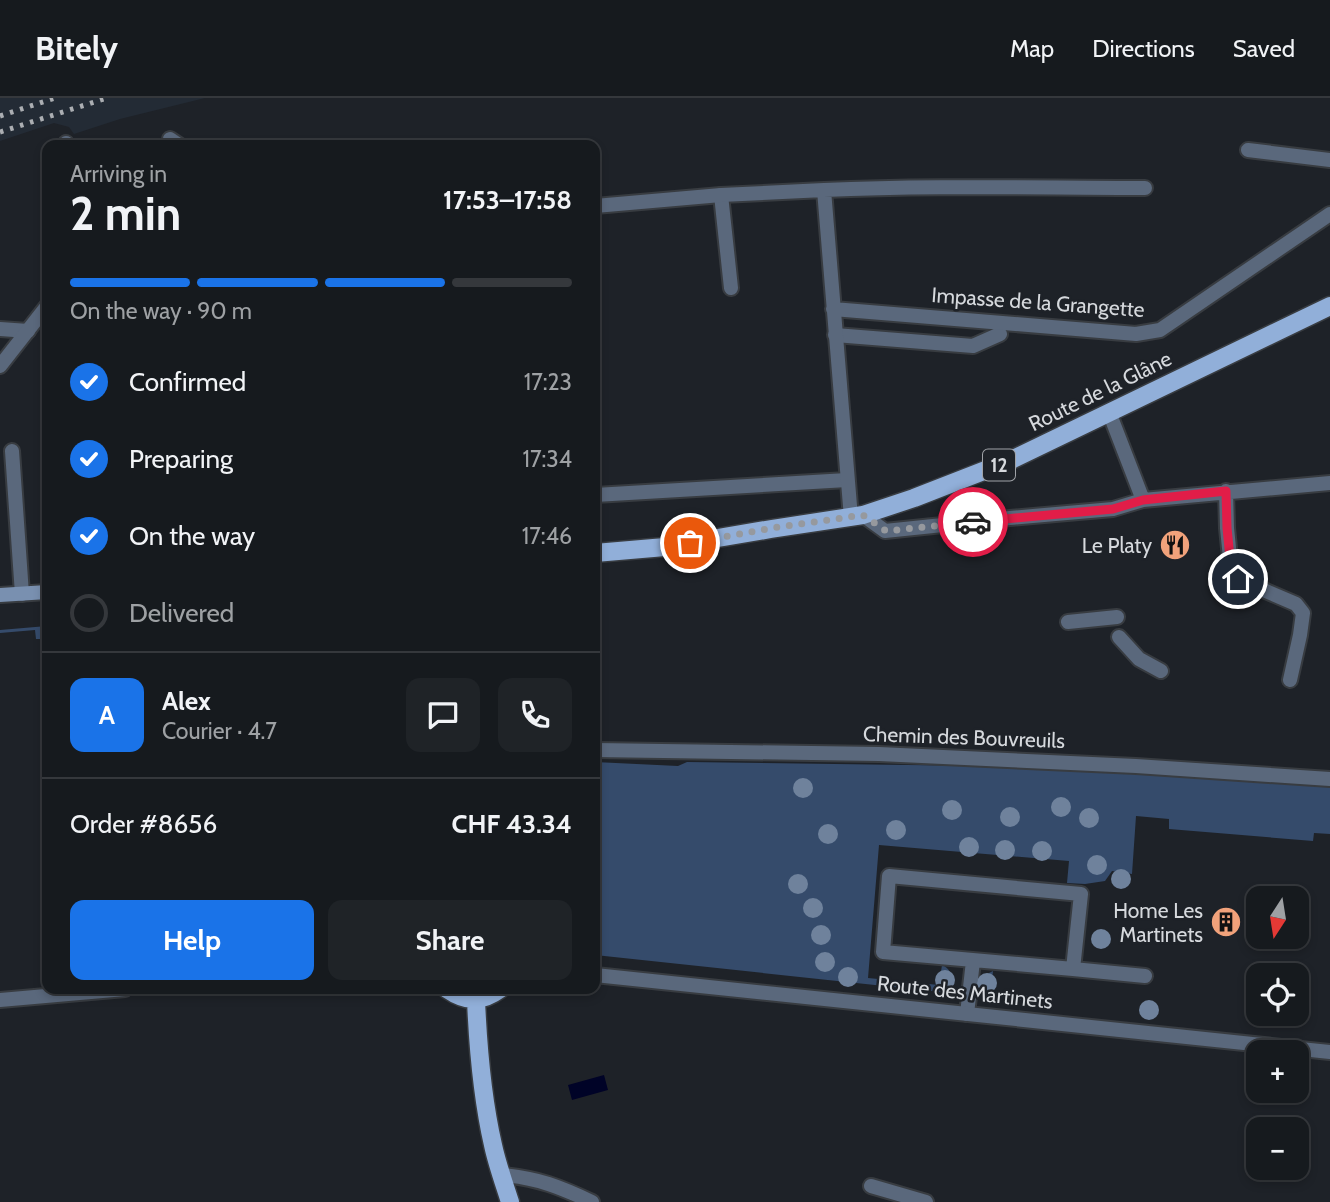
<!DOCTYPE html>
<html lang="en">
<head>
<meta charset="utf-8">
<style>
  body { margin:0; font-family:Cabin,sans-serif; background:#1f2327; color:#f1f3f6; height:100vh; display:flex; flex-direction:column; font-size:26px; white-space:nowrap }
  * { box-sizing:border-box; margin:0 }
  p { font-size:23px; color:#9ea1a4 }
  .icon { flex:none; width:38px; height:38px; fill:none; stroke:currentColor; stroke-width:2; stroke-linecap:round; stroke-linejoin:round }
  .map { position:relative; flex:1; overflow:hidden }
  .details { position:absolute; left:42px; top:42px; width:558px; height:854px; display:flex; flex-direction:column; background:#161a1e; border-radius:14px; box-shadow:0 4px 10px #0003,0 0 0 2px #35383c }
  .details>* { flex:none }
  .needle { width:46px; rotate:192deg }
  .buttons { position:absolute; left:1246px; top:788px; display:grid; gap:14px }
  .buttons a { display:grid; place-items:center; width:63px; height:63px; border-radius:14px; background:#161a1e; box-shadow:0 4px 10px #0003,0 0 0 2px #35383c; font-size:35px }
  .pin { position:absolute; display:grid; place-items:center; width:60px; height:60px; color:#fff; margin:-30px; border:4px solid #fff; border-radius:50%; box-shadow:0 2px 7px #0007 }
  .courier { position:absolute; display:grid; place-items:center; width:70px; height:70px; margin:-35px; border:5px solid #e11d48; border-radius:50%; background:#fff; color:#222; box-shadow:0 2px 9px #0007 }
  .overview em { font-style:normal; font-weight:700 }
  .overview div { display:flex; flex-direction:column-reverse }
  .overview { display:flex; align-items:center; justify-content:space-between; height:119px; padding:0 28px }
  h1 { font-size:46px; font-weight:700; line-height:52px }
  .bar { display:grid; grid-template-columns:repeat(4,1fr); gap:10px 7px; align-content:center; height:84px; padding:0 28px }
  .bar i { height:9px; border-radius:5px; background:#35383c }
  .bar .on { background:#1a73e8 }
  .bar p { grid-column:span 4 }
  .line { display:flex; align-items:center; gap:18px; padding:0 28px; border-top:2px solid #35383c }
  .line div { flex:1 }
  .round { display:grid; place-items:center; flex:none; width:74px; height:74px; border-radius:14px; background:#1f2327 }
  ol { padding:0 28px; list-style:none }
  li { display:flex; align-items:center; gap:21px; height:77px }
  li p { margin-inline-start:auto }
  li .icon { padding:7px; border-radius:50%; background:#1a73e8; color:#fff; stroke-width:4 }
  li:last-child { color:#9ea1a4 }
  li i { width:38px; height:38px; border:4px solid #35383c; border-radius:50% }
  .action { display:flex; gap:14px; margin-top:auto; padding:14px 28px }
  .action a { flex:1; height:80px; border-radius:14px; background:#1a73e8; color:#fff; font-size:28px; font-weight:700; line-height:80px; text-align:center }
  .action a+a { background:#1f2327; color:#f1f3f6 }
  header { display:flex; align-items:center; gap:42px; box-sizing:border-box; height:98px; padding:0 35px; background:#161a1e; border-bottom:2px solid #35383c }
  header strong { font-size:33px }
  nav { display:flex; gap:38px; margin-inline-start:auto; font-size:24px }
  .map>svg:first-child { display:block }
</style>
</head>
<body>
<header>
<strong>Bitely</strong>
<nav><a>Map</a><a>Directions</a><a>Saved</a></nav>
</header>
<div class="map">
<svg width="1330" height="1104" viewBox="0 0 1330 1104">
  <rect width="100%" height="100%" fill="#1e2228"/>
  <path fill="#232b35" d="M0,0H205L120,21L74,36L69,29L54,25L0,43Z"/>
  <path fill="#354b6b" d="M47,528V541H36L35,532L0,535V532Z
    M595,664L678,668L687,664L1122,670L1330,685V736L1314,735L1313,743L1169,731V721L1136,718L1132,776L1112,773L1105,783L1085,786L1067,785L1069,763L879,747L868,880L939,887L942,867C954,872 951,883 950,895L595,857Z
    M993,873L991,893L1035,898V904L987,897L982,885L985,877Z"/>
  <path fill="#000327" d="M604,977L608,992L572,1002L568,987Z"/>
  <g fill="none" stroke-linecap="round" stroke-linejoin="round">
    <g stroke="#383c41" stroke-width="18">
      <path id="lane" d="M721,97L731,190
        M0,231L28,233
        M835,237L973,248L1000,236
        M12,353L22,496
        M595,397L847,382
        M1068,524L1117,519
        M1119,539L1139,561L1161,573
        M889,778L1081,796L1073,871L883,854Z
        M1073,871L1145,878
        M967,916L973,863
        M871,1088L926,1104"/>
    </g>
    <g stroke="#383c41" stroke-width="18">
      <path id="street" d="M170,41L179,47
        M66,45L67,47
        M1248,52L1330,62
        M824,92C931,87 1038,90 1145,90
        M595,108L721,97L824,92L851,420
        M833,211L1136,236L1160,232L1330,116
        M0,268L47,208
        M1109,314L1143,402L1330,385
        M1226,393L1227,430L1231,470L1238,481L1296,506L1303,515L1300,537L1290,582
        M863,417L885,433L1010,420L1113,411L1143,402
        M595,652L879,656L1136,668L1330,681
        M595,877L1330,954
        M0,902L125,891
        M502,1077C538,1080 560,1089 592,1104"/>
    </g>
    <g stroke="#383c41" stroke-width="18">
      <path id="secondary" d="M0,497L47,494"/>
    </g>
    <g stroke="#383c41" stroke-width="21">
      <path id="primary" d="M595,455L665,449L771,431L863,417L914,400L1009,363L1330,208
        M447,891C466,904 481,905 500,891
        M476,902C478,950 482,999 493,1047C497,1066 504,1085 510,1104"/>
    </g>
    <use href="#lane" stroke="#5a687c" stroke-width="14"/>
    <use href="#street" stroke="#5a687c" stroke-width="14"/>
    <use href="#secondary" stroke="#7990b0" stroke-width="14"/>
    <use href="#primary" stroke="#91afd9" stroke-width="18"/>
    <path stroke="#abaeb2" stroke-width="5" stroke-dasharray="3.5 7" stroke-linecap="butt" d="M0,18L55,0
      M0,34L107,0"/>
  </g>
  <g fill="#6f829c">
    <circle cx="803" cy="690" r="10"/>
    <circle cx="1061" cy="709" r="10"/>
    <circle cx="952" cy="712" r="10"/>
    <circle cx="1010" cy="719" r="10"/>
    <circle cx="1089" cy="720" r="10"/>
    <circle cx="896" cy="732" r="10"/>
    <circle cx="828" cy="736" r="10"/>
    <circle cx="969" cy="749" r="10"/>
    <circle cx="1005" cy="752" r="10"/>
    <circle cx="1042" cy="753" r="10"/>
    <circle cx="1097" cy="767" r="10"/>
    <circle cx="1121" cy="781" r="10"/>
    <circle cx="798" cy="786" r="10"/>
    <circle cx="813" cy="810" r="10"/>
    <circle cx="821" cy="837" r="10"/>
    <circle cx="1101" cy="841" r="10"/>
    <circle cx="825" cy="864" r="10"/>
    <circle cx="848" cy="879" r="10"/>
    <circle cx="945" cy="882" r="10"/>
    <circle cx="987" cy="885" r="10"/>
    <circle cx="1149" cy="912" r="10"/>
  </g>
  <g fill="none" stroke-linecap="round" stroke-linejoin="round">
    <path stroke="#96999e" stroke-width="7" stroke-dasharray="0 12.6" d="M690,445L772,430L863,417L886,433L973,424"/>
    <path stroke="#e11d48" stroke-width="9" d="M973,424L1113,411L1143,402L1226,393L1227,430L1231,470L1238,481"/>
  </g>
  <defs>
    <g id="restaurant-disc" transform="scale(1.575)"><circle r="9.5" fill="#f1a27b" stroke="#1e2228"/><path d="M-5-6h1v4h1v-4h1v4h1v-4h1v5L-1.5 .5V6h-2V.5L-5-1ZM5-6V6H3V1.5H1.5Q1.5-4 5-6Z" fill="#111"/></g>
    <g id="building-disc" transform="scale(1.575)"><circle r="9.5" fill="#f1a27b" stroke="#1e2228"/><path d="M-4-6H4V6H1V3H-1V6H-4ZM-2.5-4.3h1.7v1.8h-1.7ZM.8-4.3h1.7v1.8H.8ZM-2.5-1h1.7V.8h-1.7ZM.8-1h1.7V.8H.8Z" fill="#111"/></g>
  </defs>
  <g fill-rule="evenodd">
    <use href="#restaurant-disc" x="1175" y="447"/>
    <use href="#building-disc" x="1226" y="824"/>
  </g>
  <g text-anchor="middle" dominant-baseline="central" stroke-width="5" stroke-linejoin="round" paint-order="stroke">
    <rect fill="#1e2228" stroke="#9fa2a7" stroke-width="2" x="983" y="351.5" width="32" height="31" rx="5"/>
    <g font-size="19" font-weight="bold" fill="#d6d9dd">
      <text x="999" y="367">12</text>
    </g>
    <g font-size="21" fill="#d6d9dd" stroke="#1e2228">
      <text transform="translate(1038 204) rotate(4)">Impasse de la Grangette</text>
      <text transform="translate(1100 293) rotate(-26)">Route de la Glâne</text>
      <text transform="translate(964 639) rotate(2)">Chemin des Bouvreuils</text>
      <text transform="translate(965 894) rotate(6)">Route des Martinets</text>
    </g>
    <g font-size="21" fill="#d6d9dd" stroke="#1e2228" text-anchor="end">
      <text x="1152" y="447">Le Platy</text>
      <text x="1203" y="812">Home Les<tspan x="1203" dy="24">Martinets</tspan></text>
    </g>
  </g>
</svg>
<div class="buttons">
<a><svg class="needle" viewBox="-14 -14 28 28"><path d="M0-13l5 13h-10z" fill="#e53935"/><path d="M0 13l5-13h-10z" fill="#9ea1a4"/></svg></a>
<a><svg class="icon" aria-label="locate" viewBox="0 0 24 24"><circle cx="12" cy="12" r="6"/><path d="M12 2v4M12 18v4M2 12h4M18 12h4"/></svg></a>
<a>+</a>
<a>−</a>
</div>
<div class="pin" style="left:690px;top:445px;background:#ea580c"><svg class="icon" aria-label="bag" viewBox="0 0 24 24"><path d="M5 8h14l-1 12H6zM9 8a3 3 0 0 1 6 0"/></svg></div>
<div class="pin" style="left:1238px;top:481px;background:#1f2937"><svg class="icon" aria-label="home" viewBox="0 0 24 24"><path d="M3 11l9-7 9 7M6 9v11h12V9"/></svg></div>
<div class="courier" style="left:973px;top:424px"><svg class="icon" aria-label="car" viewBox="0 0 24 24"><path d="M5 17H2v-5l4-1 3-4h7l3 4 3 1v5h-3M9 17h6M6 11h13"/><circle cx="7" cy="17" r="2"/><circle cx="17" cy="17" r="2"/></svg></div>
<section class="details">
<div class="overview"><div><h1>2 min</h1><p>Arriving in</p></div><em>17:53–17:58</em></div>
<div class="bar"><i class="on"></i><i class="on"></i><i class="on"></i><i></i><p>On the way · 90 m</p></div>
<ol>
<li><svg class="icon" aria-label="check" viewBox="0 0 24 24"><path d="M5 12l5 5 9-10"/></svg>Confirmed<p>17:23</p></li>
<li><svg class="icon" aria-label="check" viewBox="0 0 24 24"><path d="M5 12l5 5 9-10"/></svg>Preparing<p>17:34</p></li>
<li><svg class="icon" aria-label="check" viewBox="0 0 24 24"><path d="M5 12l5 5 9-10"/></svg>On the way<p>17:46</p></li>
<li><i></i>Delivered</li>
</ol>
<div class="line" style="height:126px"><b class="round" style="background:#1a73e8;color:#fff">A</b><div><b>Alex</b><p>Courier · 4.7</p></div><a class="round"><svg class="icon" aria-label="chat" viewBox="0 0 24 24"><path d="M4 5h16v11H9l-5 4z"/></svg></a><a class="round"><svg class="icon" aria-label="phone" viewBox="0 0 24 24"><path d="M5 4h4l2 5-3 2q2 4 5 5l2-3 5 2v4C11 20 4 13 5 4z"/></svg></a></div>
<div class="line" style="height:91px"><div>Order #8656</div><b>CHF 43.34</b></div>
<div class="action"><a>Help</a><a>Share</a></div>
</section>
</div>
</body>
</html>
